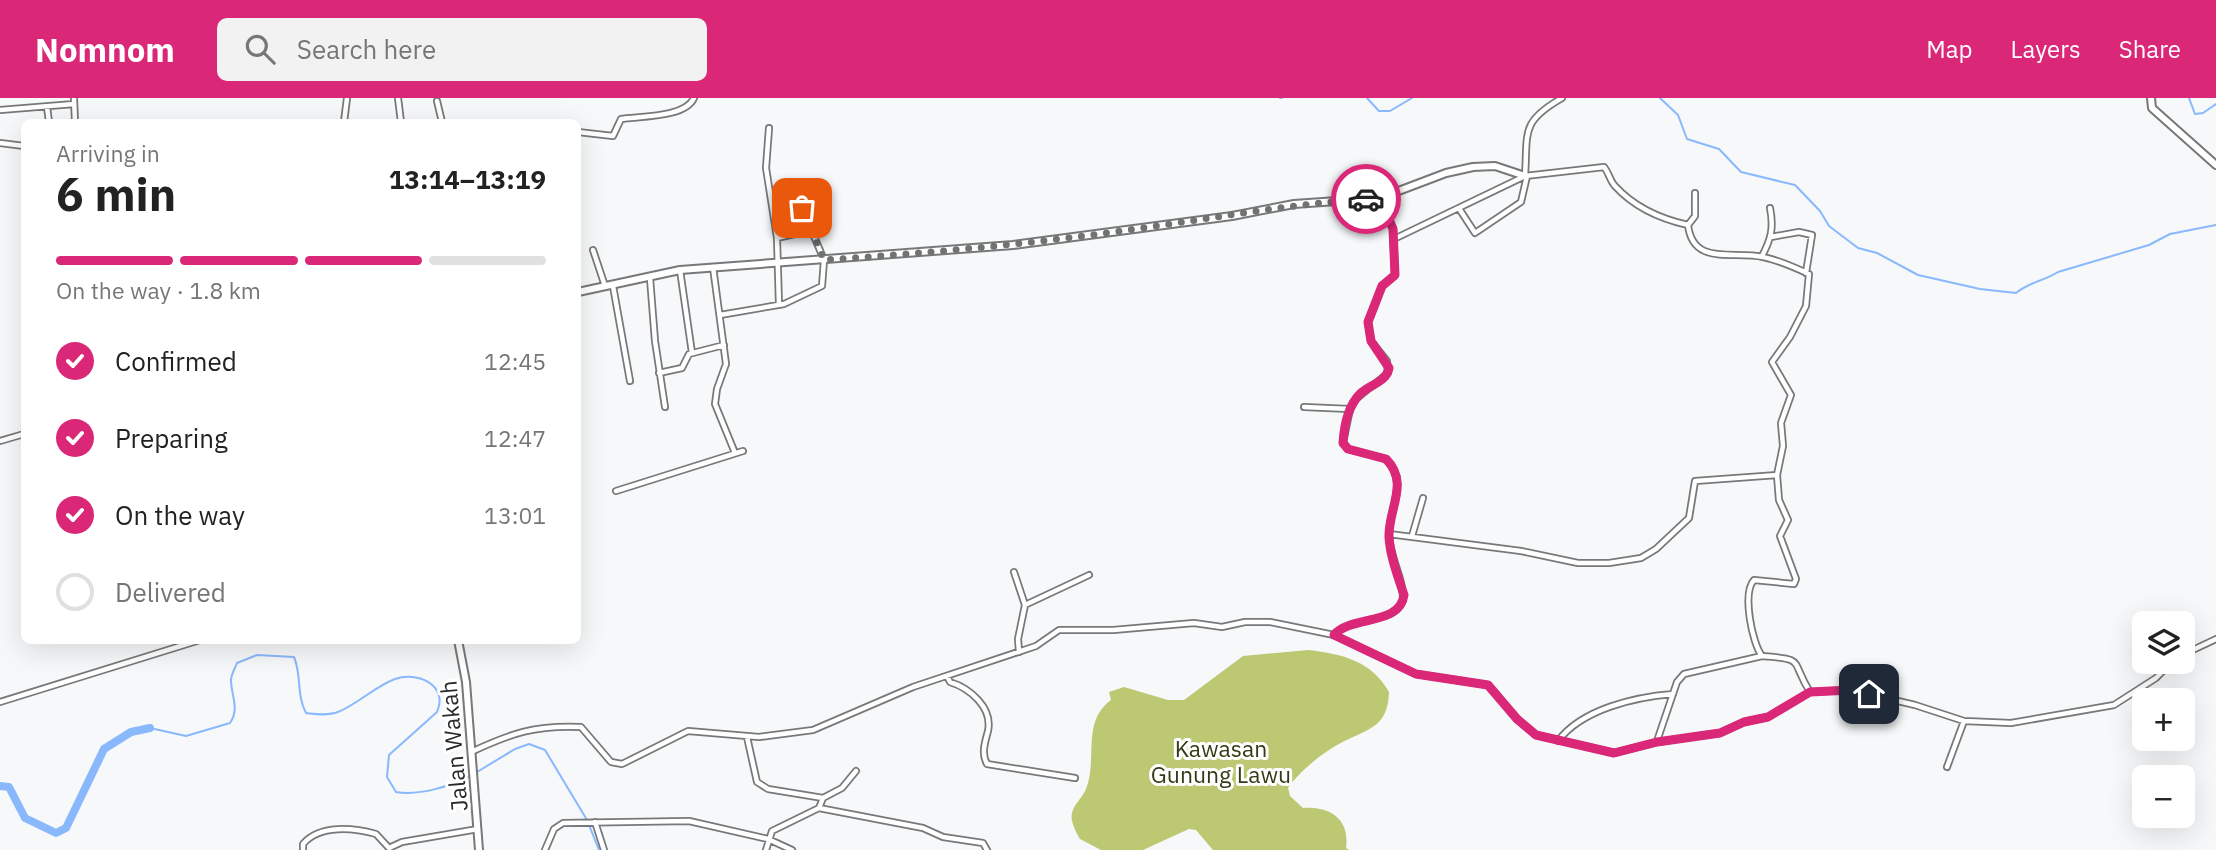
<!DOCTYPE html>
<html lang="en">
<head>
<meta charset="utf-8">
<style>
  body { margin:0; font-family:"IBM Plex Sans",sans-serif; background:#f2f2f2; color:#222; height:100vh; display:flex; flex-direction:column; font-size:26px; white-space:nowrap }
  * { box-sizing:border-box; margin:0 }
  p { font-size:23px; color:#767676 }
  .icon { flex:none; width:38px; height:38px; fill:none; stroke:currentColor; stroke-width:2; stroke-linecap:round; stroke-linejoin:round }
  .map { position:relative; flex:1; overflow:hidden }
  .drawer { position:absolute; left:21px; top:21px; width:560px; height:525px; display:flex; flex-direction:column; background:#fff; border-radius:10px; box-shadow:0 7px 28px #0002 }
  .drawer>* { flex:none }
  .fabs { position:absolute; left:2132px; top:513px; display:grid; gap:14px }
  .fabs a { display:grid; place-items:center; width:63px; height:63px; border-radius:10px; background:#fff; box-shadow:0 7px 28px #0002; font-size:35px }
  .pin { position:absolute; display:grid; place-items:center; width:60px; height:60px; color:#fff; margin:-30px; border-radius:14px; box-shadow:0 4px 10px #0006 }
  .courier { position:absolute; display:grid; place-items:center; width:70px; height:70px; margin:-35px; border:5px solid #db2777; border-radius:50%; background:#fff; color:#222; box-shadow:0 2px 9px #0007 }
  .head em { font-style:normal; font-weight:700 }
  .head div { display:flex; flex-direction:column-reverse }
  .head { display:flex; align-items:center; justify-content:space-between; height:119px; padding:0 35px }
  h1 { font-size:46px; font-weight:700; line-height:52px }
  .bar { display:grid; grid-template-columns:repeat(4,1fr); gap:10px 7px; align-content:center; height:84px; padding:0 35px }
  .bar i { height:9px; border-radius:5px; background:#e0e0e0 }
  .bar .current { background:#db2777 }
  .bar p { grid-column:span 4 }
  ol { padding:0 35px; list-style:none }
  li { display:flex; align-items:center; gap:21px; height:77px }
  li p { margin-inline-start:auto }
  li .icon { padding:7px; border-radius:50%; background:#db2777; color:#fff; stroke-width:4 }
  li:last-child { color:#767676 }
  li i { width:38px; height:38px; border:4px solid #e0e0e0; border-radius:50% }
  header { display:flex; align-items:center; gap:42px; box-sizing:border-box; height:98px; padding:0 35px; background:#db2777; color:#fff }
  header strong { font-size:33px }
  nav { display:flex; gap:38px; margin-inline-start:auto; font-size:24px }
  .search { width:490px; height:63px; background:#f2f2f2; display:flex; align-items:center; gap:18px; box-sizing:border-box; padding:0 24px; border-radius:10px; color:#767676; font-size:26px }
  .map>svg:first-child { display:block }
</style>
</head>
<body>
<header>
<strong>Nomnom</strong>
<div class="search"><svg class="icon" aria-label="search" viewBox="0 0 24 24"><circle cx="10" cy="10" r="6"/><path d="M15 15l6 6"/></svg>Search here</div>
<nav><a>Map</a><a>Layers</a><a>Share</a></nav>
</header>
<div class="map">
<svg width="2216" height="752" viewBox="0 0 2216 752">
  <rect width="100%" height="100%" fill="#f6f8f9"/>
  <path fill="#bdc873" d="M1309,552C1342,556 1372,563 1389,594C1388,631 1366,631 1339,646C1322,655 1299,674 1288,690L1290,698L1303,710C1330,708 1350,721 1346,750L1349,752H1213L1196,732L1189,731L1143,752H1101L1080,741C1076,734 1070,723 1072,715C1074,706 1083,699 1086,691C1098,661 1081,624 1111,602L1109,594L1124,589L1168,602H1184L1243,558Z"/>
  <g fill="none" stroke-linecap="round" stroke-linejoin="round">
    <path stroke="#8ab8fc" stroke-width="2" d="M1280,0H1282
      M1367,0L1379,13H1390L1412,0
      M1660,0L1678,17L1687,41L1719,51L1741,74L1795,87L1820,113L1829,128L1858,150L1877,155L1918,177L1980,191L2016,195C2029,184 2044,183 2058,174L2149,147L2170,136L2216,127
      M2189,0L2195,16L2203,15L2216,6
      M150,630L186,638L230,625C240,611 231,597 231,582C231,577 235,570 237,565L257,557L294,559C302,578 296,596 306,615C316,616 328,618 338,614C358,606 374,589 395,581C417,573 449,587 437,614L389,657L387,679L396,694C420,698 451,688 472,677
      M477,674L515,651L529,646L545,652L587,722
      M589,727L599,752"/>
    <path stroke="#8ab8fc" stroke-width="8" d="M0,688L9,689L25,720L56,735L66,730L104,651L131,634L150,630"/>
    <g stroke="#777879" stroke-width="8">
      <path id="street" d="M74,0L75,24
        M398,0L401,24
        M437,3L442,24
        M47,9L49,24
        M0,12L74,6
        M344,24L347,0
        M769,30L766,70L777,140L779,207
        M578,34L613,38L621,21C639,18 685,20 694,0
        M0,45L24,48
        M1525,78C1528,34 1520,24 1562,0
        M1460,112L1475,135L1521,104L1527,78
        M1688,127L1695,118V95
        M1771,139L1799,134L1812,137L1806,175
        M777,140L812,132
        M1394,141L1525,78L1604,69C1609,75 1610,83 1615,88C1634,109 1661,121 1688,127C1693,169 1734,152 1763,159C1778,162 1796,170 1809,176L1806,208L1790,239L1772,264L1791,297L1781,325L1783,348L1777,377L1779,402L1788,422L1780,438L1796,481L1794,486L1754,482C1742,495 1752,545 1762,558C1806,561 1790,562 1810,594L1851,592L1915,607L1964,623L2011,625L2114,607L2156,580L2172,564
        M593,152L605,188
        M1762,158C1771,141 1774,130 1770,110
        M713,169L726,266L717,291L715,306L735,355
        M680,172L692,255
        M650,180L655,243L665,309
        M613,188L630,283
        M720,217L784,206L822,188L824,162L793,88
        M659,275L682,270L689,256L724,247
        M1304,309L1350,311
        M0,343L24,336
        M616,393L743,353
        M1389,436L1521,453L1578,465H1609L1641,460L1656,451L1689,420L1695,383L1777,377
        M1412,438L1423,400
        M1014,474L1025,507
        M1334,537C1350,518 1395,527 1403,502C1404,481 1390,460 1389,438C1388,411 1410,385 1386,361L1348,351L1343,345L1350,311L1356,301L1388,275L1387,263L1371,243L1368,224L1382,188L1395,177L1393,131L1380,100
        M1019,554L1018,541L1025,507L1089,477
        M2182,557L2216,541
        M947,578L950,584C969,590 993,609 988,633C985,644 981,656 987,666L1075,680
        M0,604L200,542
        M747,639L757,684L768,691L823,700
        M1558,643C1582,611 1635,599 1673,596
        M1657,643L1677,584L1684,576L1762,558
        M471,654C512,635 535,627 581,629L611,664L622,666L688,633L759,639L813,632L913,589L1036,548L1059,532H1113L1194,525L1222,529L1245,524H1270L1334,537L1416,576L1488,587L1517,621L1536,637L1614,655L1657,644L1720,635L1744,624L1768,619L1810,594
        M1947,669L1964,623
        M819,710L923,730L943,739L983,745L987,752
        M595,724L604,752
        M303,752V746C320,726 354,730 376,736L389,750L402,744L478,731
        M545,752L554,731L563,725L689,723L768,741L792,752
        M766,752L772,733L819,710L823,700L842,690L856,673"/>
    </g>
    <g stroke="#777879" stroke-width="10">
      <path id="secondary" d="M2151,0L2152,10L2216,67
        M578,194L680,172L1013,147L1232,118L1294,106L1380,100L1446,75L1473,69L1495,68L1525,78
        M458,542L466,584L479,752"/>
    </g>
    <use href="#street" stroke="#fff" stroke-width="4.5"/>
    <use href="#secondary" stroke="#fff" stroke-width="6"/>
  </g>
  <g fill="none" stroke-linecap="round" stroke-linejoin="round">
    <path stroke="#717272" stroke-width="7" stroke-dasharray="0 12.6" d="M802,110L824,162C932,155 1041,145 1149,129C1221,119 1292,106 1366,101"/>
    <path stroke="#db2777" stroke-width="9" d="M1366,101L1380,100L1393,131L1395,177L1382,188L1368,224L1371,243L1389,270C1386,285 1370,286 1360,296C1348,308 1344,329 1343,345L1348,351L1386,361C1410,385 1388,411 1389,439C1390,458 1398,479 1404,497C1400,528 1351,517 1334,537L1416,576L1488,587L1517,621L1536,637L1614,655L1657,644L1720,635L1744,624L1768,619L1810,594L1851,592L1869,596"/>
  </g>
  <g text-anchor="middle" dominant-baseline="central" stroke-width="6" stroke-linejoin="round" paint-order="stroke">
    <g font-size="23" fill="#292a2a" stroke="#fff">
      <text transform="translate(453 648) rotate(-95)">Jalan Wakah</text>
    </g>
    <g font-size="23" fill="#353a15" stroke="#fff">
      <text x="1221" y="650">Kawasan<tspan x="1221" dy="26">Gunung Lawu</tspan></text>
    </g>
  </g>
</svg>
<div class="fabs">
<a><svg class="icon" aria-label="layers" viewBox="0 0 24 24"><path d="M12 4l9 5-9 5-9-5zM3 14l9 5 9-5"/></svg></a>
<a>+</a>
<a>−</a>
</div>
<div class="pin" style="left:802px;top:110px;background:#ea580c"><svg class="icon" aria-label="bag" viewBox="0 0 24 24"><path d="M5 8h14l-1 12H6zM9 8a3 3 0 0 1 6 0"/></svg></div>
<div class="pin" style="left:1869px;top:596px;background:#1f2937"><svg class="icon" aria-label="home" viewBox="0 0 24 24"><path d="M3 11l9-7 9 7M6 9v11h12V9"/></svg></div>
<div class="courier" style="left:1366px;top:101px"><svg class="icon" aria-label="car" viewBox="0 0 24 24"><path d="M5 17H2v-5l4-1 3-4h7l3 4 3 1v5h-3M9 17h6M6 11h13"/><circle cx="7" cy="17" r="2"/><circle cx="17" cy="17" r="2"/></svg></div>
<section class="drawer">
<div class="head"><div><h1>6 min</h1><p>Arriving in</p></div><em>13:14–13:19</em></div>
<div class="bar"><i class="current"></i><i class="current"></i><i class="current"></i><i></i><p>On the way · 1.8 km</p></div>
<ol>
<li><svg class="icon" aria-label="check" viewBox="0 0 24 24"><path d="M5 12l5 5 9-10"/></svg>Confirmed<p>12:45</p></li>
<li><svg class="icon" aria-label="check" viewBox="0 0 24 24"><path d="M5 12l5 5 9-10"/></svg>Preparing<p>12:47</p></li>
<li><svg class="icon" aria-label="check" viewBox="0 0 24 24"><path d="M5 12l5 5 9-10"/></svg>On the way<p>13:01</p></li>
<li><i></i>Delivered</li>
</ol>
</section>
</div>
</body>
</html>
